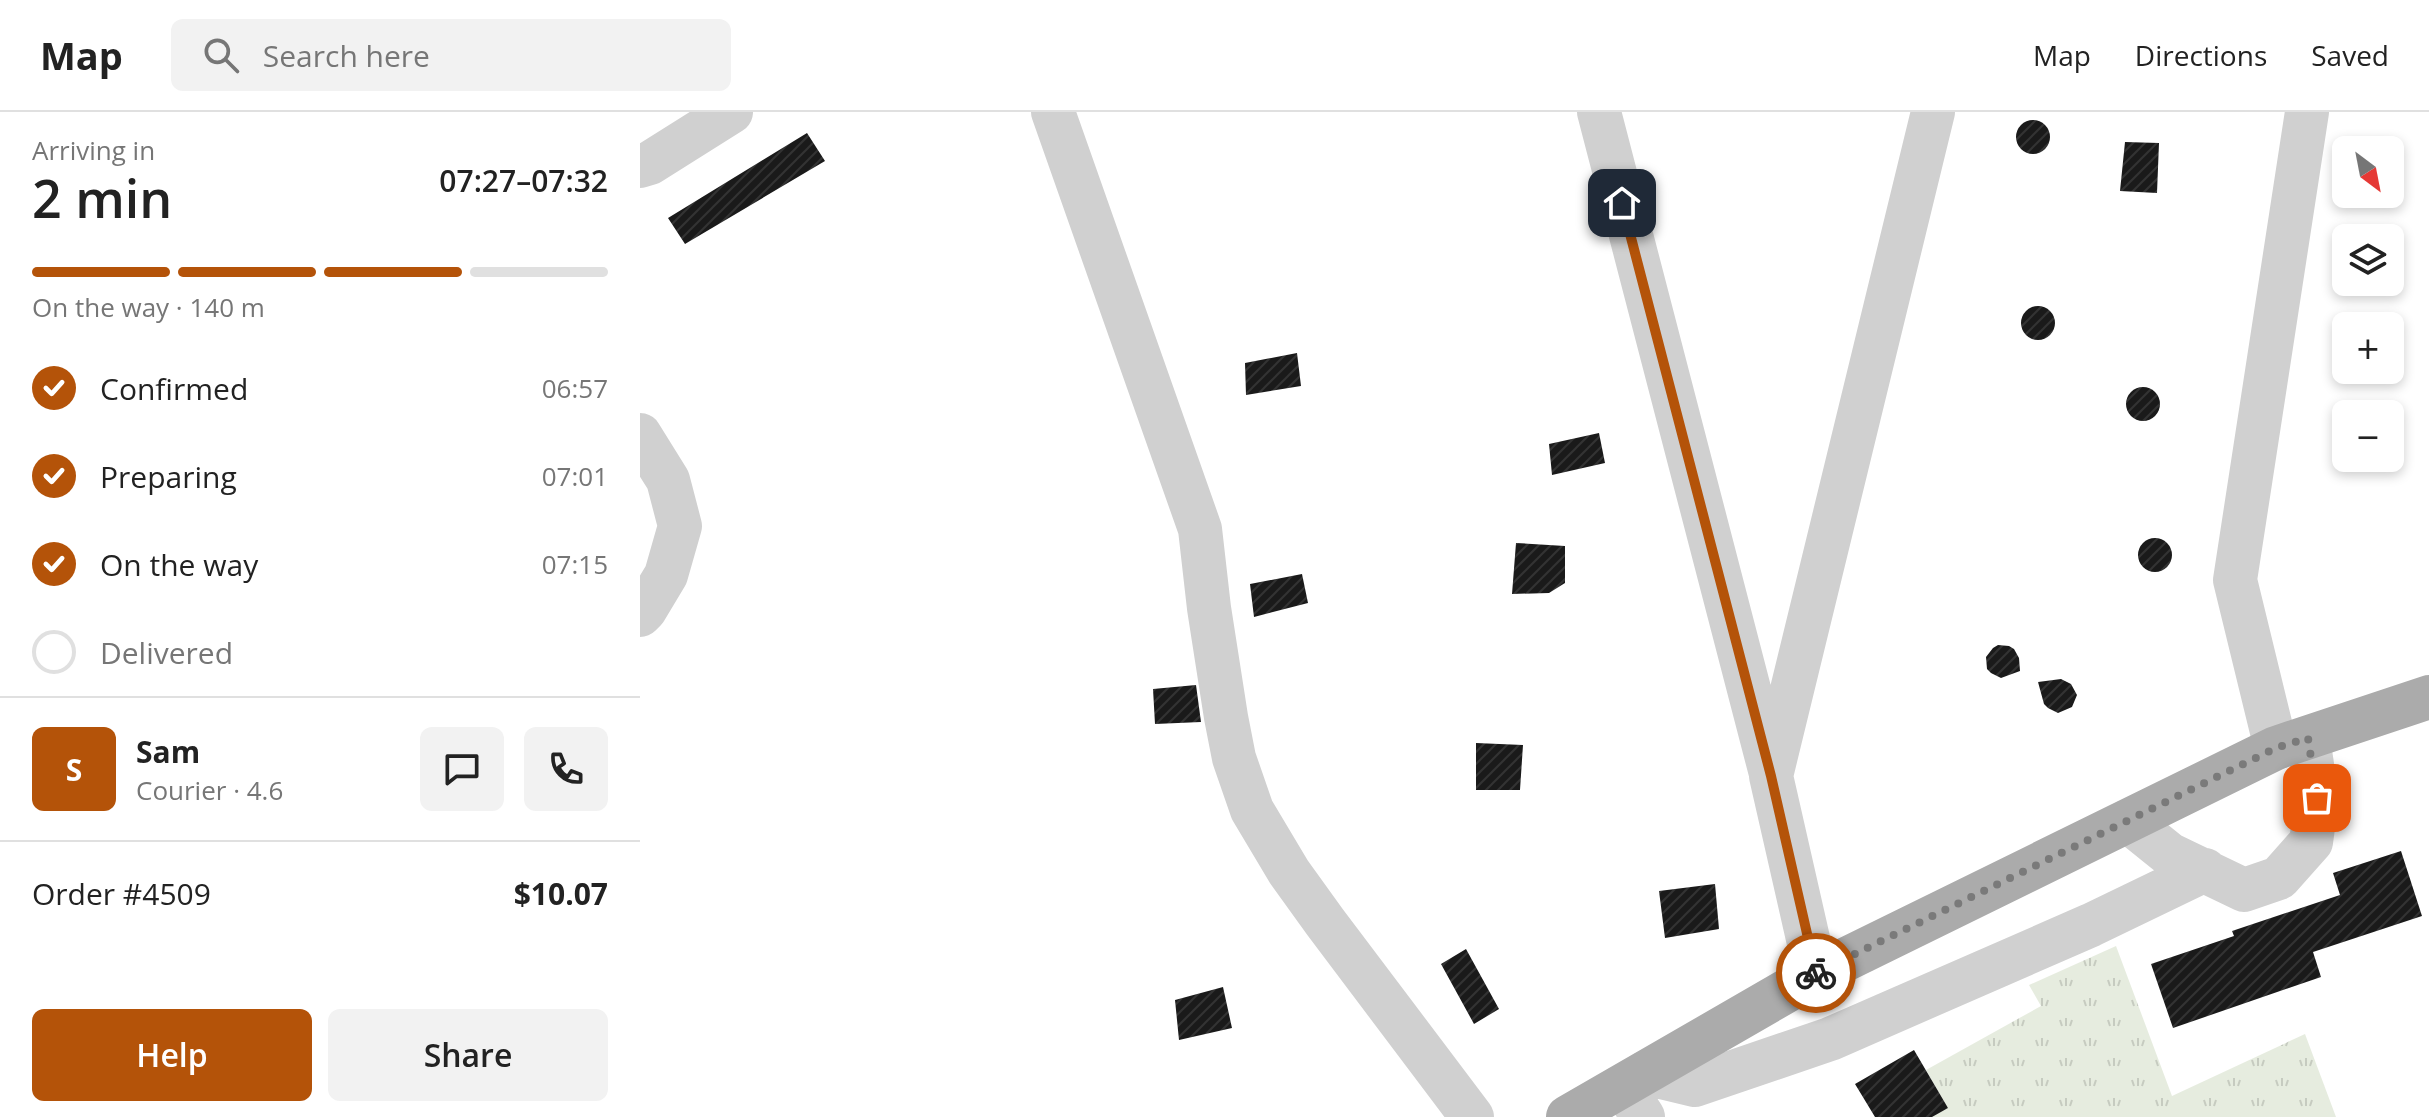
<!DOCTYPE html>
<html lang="en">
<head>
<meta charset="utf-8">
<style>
  body { margin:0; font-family:"Open Sans",sans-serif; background:#f2f2f2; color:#222; height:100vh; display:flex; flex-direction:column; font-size:30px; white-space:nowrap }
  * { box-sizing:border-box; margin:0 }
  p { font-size:26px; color:#767676 }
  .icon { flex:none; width:44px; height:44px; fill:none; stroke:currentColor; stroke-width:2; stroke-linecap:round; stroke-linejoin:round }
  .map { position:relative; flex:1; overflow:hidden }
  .sheet { display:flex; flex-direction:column; background:#fff; width:640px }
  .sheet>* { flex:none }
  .needle { width:52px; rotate:148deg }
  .buttons { position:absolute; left:1692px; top:24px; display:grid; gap:16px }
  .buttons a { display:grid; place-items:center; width:72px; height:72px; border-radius:12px; background:#fff; box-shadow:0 4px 12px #0003; font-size:40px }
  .pin { position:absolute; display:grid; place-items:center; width:68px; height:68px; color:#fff; margin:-34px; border-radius:16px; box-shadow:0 4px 12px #0006 }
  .courier { position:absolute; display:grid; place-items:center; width:80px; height:80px; margin:-40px; border:6px solid #b45309; border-radius:50%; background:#fff; color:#222; box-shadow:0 2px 10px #0007 }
  .summary em { font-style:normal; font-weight:600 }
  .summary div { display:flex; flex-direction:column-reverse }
  .summary { display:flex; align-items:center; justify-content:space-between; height:136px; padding:0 32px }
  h1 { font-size:52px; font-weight:600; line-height:60px }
  .bar { display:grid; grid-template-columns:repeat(4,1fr); gap:12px 8px; align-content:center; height:96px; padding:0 32px }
  .bar i { height:10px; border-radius:6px; background:#e0e0e0 }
  .bar .active { background:#b45309 }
  .bar p { grid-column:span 4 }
  .line { display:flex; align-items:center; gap:20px; padding:0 32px; border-top:2px solid #e0e0e0 }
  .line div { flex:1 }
  .round { display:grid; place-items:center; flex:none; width:84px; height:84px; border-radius:12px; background:#f2f2f2 }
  ol { padding:0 32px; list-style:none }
  li { display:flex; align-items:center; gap:24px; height:88px }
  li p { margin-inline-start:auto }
  li .icon { padding:8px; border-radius:50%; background:#b45309; color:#fff; stroke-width:4 }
  li:last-child { color:#767676 }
  li i { width:44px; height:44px; border:4px solid #e0e0e0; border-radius:50% }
  .primary-button { display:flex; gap:16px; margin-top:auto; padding:16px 32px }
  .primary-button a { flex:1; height:92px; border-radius:12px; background:#b45309; color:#fff; font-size:32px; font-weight:600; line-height:92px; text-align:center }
  .primary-button a+a { background:#f2f2f2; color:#222 }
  header { display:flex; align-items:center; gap:48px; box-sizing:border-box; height:112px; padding:0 40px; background:#fff; border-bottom:2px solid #e0e0e0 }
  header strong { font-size:38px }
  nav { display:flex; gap:44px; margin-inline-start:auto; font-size:28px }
  .search { width:560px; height:72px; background:#f2f2f2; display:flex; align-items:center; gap:20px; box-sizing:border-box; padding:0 28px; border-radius:12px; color:#767676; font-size:30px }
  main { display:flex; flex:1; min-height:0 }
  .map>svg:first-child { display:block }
</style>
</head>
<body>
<header>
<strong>Map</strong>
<div class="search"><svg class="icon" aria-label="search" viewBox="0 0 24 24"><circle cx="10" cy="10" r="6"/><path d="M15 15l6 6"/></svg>Search here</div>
<nav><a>Map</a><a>Directions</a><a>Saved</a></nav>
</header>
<main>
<section class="sheet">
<div class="summary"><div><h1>2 min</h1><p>Arriving in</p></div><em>07:27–07:32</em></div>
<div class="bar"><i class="active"></i><i class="active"></i><i class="active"></i><i></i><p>On the way · 140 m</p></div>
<ol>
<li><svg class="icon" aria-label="check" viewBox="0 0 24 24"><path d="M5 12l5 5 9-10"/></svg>Confirmed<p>06:57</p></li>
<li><svg class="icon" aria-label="check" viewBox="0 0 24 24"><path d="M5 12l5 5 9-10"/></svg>Preparing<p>07:01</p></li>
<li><svg class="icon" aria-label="check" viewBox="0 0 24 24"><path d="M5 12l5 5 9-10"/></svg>On the way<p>07:15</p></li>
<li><i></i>Delivered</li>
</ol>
<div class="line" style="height:144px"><b class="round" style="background:#b45309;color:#fff">S</b><div><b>Sam</b><p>Courier · 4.6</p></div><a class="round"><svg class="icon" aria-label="chat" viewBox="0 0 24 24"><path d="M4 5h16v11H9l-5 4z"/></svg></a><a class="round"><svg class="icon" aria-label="phone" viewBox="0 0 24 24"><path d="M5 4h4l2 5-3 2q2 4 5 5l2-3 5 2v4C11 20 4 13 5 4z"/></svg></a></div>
<div class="line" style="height:104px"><div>Order #4509</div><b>$10.07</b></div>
<div class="primary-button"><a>Help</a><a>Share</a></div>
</section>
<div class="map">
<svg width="1789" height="1005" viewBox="0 0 1789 1005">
  <defs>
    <pattern id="grass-tufts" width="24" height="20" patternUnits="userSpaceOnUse" patternTransform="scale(2)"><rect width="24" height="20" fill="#e6ecdf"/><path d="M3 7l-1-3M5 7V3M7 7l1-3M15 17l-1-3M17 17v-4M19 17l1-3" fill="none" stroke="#c6cbc0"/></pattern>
    <pattern id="building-hatch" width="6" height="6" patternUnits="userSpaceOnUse" patternTransform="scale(2)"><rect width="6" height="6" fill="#1a1a1a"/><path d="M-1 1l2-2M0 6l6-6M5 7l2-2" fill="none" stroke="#333"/></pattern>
  </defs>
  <rect width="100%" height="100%" fill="#fff"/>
  <path fill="url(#grass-tufts)" d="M1476,834L1532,984L1665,922L1696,1005H1292L1307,995L1286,958L1401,894L1389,873Z"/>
  <path fill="url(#building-hatch)" d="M1376 25a17 17 0 1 1 34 0a17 17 0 1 1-34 0Z
    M167,21L185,49L45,132L28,106Z
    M1485,30L1519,31L1517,81L1480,79Z
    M1381 211a17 17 0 1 1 34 0a17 17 0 1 1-34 0Z
    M657,241L661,274L606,283L605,251Z
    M1486 292a17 17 0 1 1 34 0a17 17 0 1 1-34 0Z
    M959,321L965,351L912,363L909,332Z
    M1498 443a17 17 0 1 1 34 0a17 17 0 1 1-34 0Z
    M876,431L925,434V471L909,481L872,482Z
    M662,462L668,491L614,505L610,472Z
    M1358,533L1369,534L1374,537L1379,546L1380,559L1361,566L1351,561L1347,557L1346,545L1353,536Z
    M1421,567L1431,572L1437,583L1432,595L1418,601L1408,596L1404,592L1398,570Z
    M556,573L561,610L515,612L513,577Z
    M836,631L883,633L880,678H836Z
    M1761,739L1782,804L1673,840L1681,865L1533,916L1511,852L1594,824L1592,819L1700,783L1693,761Z
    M1075,772L1079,817L1025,826L1019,779Z
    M826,837L859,897L834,912L801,852Z
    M583,875L592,916L539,928L535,888Z
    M1274,938L1308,996L1292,1005H1235L1215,972Z"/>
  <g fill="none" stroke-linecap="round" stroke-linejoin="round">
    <path stroke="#d0d0d0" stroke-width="44" d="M413,0L560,417L569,496L586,605L594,646L612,698L649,760L685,810L832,1005
      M959,0L1130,658
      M0,54L10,51L91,0
      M0,323L28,368L40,414L26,463L5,498L0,503
      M1636,636L1595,468L1667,0
      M1488,709L1529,742L1604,778L1639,766L1671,730L1677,686L1668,626
      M1176,862L1131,664L1293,0
      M1005,961L1055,973L1190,927L1451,813L1565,758
      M983,974L1003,1005"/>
    <path stroke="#ababab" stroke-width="44" d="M928,1005L1176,862L1636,636L1789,585"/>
  </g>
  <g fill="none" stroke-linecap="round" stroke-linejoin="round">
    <path stroke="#7a7a7a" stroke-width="8" stroke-dasharray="0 14.4" d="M1176,861L1636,636L1668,626L1677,686"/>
    <path stroke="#b45309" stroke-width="10" d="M982,91L1131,664L1176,861"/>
  </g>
</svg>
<div class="buttons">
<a><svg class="needle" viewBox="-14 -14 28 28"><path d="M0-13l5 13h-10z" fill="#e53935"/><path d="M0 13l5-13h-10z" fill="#767676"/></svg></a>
<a><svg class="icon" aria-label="layers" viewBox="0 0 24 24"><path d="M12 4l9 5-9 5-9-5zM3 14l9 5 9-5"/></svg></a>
<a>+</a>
<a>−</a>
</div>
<div class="pin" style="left:1677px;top:686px;background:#ea580c"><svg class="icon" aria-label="bag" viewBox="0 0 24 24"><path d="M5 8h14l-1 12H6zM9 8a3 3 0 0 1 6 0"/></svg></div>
<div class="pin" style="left:982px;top:91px;background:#1f2937"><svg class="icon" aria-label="home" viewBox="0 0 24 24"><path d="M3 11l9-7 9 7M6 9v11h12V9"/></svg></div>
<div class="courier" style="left:1176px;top:861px"><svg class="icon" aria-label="bike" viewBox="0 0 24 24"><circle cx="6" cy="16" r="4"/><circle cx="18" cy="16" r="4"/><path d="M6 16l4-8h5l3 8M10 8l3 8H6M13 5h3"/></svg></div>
</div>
</main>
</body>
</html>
